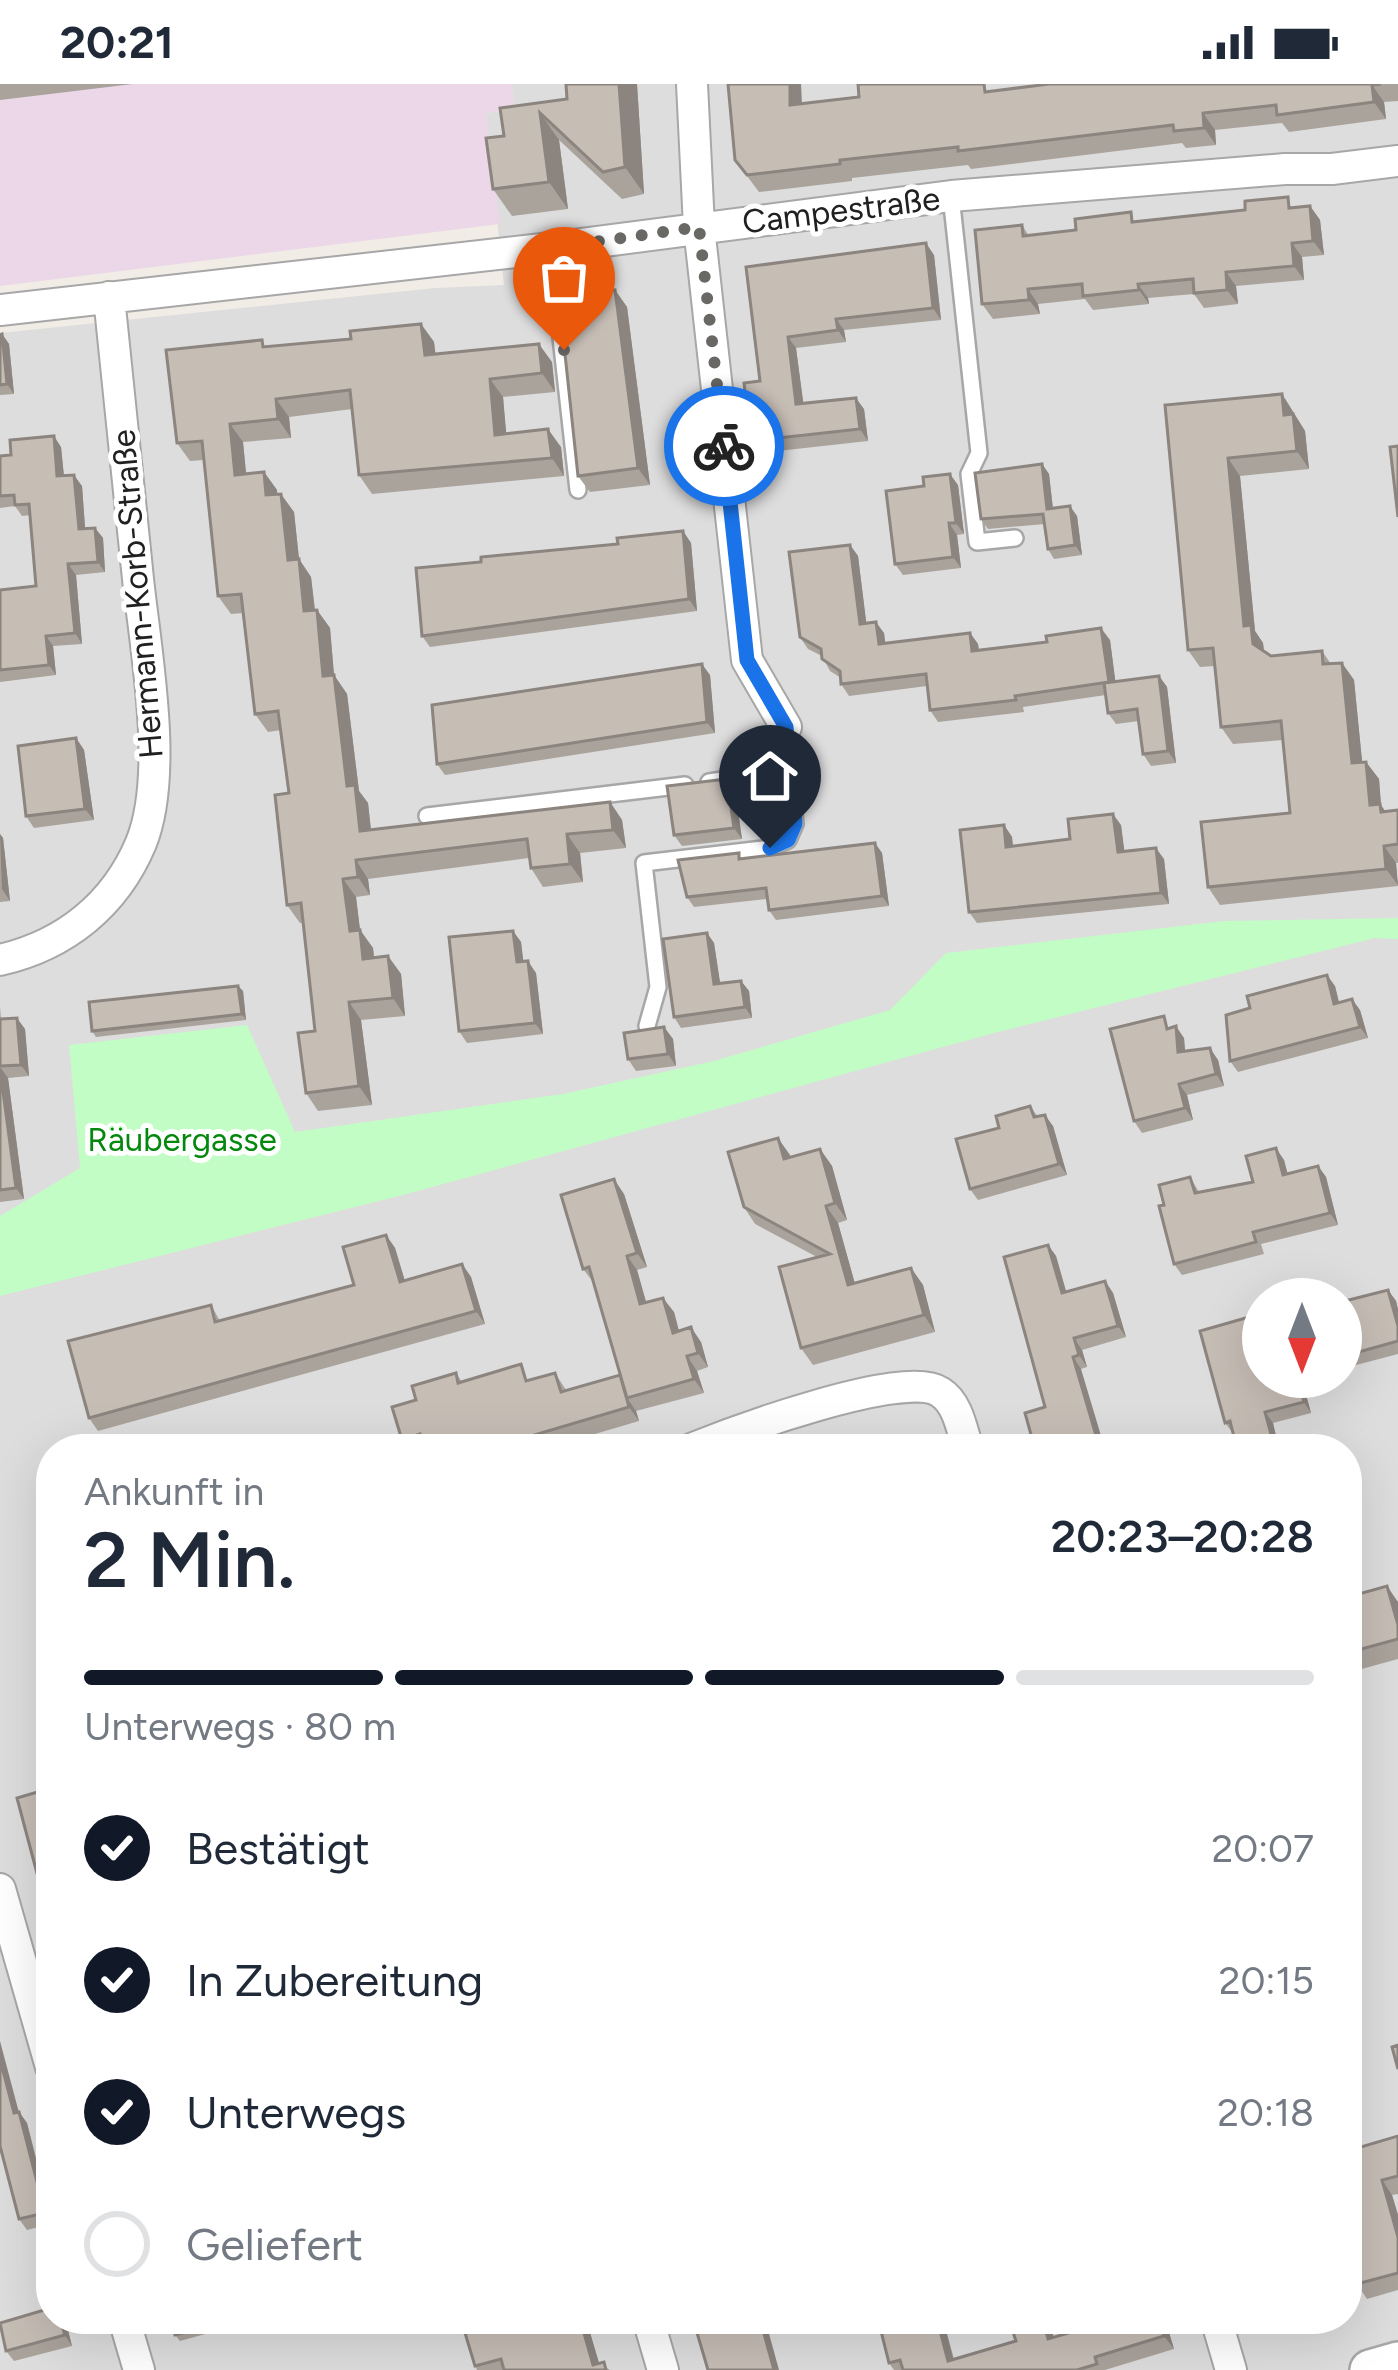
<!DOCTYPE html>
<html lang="de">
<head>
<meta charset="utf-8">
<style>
  body { margin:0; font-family:Figtree,sans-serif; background:#f6f6f7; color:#1f2937; height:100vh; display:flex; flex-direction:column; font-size:45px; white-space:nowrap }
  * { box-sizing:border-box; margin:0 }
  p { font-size:39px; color:#747a83 }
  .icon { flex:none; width:66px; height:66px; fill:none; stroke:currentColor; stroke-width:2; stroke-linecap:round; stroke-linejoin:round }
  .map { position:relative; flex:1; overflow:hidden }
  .side { position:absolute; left:36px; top:1350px; width:1326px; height:900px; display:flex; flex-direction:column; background:#fff; border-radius:48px; box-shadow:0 12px 48px #0002 }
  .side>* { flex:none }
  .needle { width:78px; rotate:180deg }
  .tools { position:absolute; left:1242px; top:1194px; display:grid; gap:24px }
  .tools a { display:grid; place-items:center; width:120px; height:120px; border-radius:50%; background:#fff; box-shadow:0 12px 48px #0002; font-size:60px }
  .pin { position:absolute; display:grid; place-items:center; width:102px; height:102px; color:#fff; margin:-123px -51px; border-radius:50% 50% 50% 0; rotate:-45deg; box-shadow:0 0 12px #0007 }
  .pin .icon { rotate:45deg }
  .courier { position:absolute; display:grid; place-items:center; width:120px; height:120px; margin:-60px; border:9px solid #1a73e8; border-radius:50%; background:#fff; color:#222; box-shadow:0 3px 15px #0007 }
  .headline em { font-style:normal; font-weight:600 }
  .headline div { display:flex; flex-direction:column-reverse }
  .headline { display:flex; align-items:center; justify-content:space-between; height:204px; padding:0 48px }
  h1 { font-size:78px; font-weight:600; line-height:90px }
  .bar { display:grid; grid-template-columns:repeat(4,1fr); gap:18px 12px; align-content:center; height:144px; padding:0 48px }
  .bar i { height:15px; border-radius:9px; background:#e0e1e3 }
  .bar .on { background:#111827 }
  .bar p { grid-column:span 4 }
  ol { padding:0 48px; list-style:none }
  li { display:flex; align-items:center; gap:36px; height:132px }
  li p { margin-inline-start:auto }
  li .icon { padding:12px; border-radius:50%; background:#111827; color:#fff; stroke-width:4 }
  li:last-child { color:#747a83 }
  li i { width:66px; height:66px; border:6px solid #e0e1e3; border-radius:50% }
  .status { display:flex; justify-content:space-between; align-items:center; height:84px; padding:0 60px; background:#fff; direction:ltr }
  .status svg { height:33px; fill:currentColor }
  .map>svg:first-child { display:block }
</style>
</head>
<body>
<div class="status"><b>20:21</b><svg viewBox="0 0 49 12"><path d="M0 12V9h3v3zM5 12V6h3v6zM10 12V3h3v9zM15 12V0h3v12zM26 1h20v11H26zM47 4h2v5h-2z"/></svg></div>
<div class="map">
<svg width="1398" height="2286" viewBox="0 0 1398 2286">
  <rect width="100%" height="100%" fill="#f1ede6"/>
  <path fill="#dedddd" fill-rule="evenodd" d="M512,0H1398V2286H0V249L435,204L504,201L486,29L513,25ZM1263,1215H1341V1293H1263ZM51,1365H1347V2235H51Z"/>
  <path fill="#ebd7e7" d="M0,0H512L514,25L486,29L500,140L0,202Z"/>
  <path fill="#c1fdc5" d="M1398,834V855L1375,854L994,949L403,1111L0,1212V1132L80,1084L69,961L247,941L295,1048L563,1010L714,977L890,926L946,869L1224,837Z"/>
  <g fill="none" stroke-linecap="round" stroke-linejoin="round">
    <g stroke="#a7a7a7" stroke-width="20">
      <path id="service" d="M951,112L979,369L969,390L977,458L1015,454
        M551,164L578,406
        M709,698L736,694L786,643
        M427,732L685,701
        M647,942L658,903L644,779L770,764L788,756L795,740L786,643"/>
    </g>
    <g stroke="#a7a7a7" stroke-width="34">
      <path id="minor" d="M692,0L699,143L747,576L786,643
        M0,226L551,164L951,112L1285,85H1332L1398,77
        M0,876C65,861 115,821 141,759C169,690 146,569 138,495C129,401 119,307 109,213
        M691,1365C733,1348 905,1284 940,1308C958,1319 962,1346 968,1365
        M0,1805L51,1983
        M124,2235L139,2286
        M648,2235L663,2286
        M1216,2235L1231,2286"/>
    </g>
    <g stroke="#a7a7a7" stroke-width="44">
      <path id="tertiary" d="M1370,2286L1398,2278"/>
    </g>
    <use href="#service" stroke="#fff" stroke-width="15"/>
    <use href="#minor" stroke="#fff" stroke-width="30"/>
    <use href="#tertiary" stroke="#fff" stroke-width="39"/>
  </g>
  <path fill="#aaa39c" d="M0,0H133L0,16Z
    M637,0L644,110L622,115L559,56L568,125L512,132L493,105L504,52L567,15Z
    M728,0H801L802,19L993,7L1049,0H1398V17L1384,18L1386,35L1289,48L1282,39L1215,46L1216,61L1186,64L1182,59L971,85L968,81L852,94V97L759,108L735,76Z
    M1310,122L1320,136L1324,171L1302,173L1304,196L1236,202L1238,220L1204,224L1194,210L1148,214L1149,220L1093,226L1085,215L1038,220L1040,230L993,235L982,220L1022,141L1029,152L1137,138Z
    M934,171L941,236L844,246L846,258L796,264L803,319L864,325L868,357L759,369L751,357L760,297L746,183Z
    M615,206L627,223L650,401L590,408L578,392Z
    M421,240L434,258L435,270L552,278L555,308L503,313L506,350L561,363L564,392L372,410L359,391L352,325L289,333L291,354L243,358L246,390L264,388L277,406V410L294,428L299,475L311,493L315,526H317L330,544L334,591L347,610L359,707L368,719L371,746L610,718L622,736L626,764L580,769L583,798L543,803L531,784L529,774L368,795L370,811L356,813L360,846L373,864L374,874L388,872L401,890L405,932L361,936L372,1021L318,1027L306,1009L315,947L303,839H300L287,821L289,709L281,646L268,648L255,630L244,529L231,530L218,512L204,376L190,377L177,359L266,263L351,255Z
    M2,250L9,260L14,310L0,311V251Z
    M1282,310L1305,347L1309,385L1240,392L1255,547L1263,559L1264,567L1271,572L1322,567L1331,580L1342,579L1354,596L1362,678H1366L1379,695L1381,721L1385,728L1398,726V779H1396L1398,802L1220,821L1208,803L1290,729L1283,656L1233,660L1221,643L1215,582L1200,583L1188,566L1165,321Z
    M61,363L64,392L82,402L85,444H95L103,454L105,488L76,491L82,560L53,562L56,591L0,598V506L36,502L30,431L22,432L15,422L0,424V372Z
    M1042,380L1049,390L1053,424L1077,432L1082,471L1054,475L1048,465L1045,440L988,445L981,435Z
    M958,401L964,450L957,451L961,484L903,491L895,480Z
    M683,447L691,459L697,527L430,563L422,552L618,460Z
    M850,461L858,472L866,539L884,549L885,559L970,549L978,560L979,566L1110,556L1115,597L1159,592L1167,603L1176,679L1151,682L1143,670L1139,637L1116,640L1108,629L1106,611L1023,623L1024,628L938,638L930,626L927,602L849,612L841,600V594L830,587L822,572L808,565L800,553Z
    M710,591L715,649L445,691L437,680Z
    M76,654L84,666L94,736L34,744L26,732Z
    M735,706L742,755L682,762L674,751Z
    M1004,741L1012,753L1013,762L1070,755L1121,741L1124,767L1164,775L1169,820L977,839L969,828Z
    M0,750L3,754L10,817L0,818Z
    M875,759L882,769L889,822L776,836L769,826L767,815L694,823L687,813Z
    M513,847L521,858L523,878L536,889L543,950L467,959L459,947Z
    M707,849L714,859L720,900L741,897L749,907L752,934L681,944L674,933Z
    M238,902L243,907L246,936L96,953L92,947Z
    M1335,902L1339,919L1360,926L1368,954L1238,988L1230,977Z
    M0,922L1,935L25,945L29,992L8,994L24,1115L0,1118Z
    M664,943L673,955L676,982L636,987L628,975Z
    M1172,943L1184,954L1185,967L1218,976L1224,1002L1187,1011L1193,1036L1142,1049L1134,1037Z
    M1030,1022L1038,1033L1053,1042L1067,1091L978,1116L970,1105L999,1044Z
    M820,1065L832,1082L847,1136L838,1139L855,1200L911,1184L923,1201L935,1248L813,1281L801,1264L817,1173L755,1140L744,1123L790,1071V1073Z
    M1284,1076L1287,1089L1318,1082L1326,1093L1338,1141L1261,1160L1264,1170L1182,1191L1174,1180L1164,1121L1190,1093L1199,1108L1253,1098Z
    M624,1110L647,1183L637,1186L646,1219L674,1228L679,1247L701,1258L708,1283L697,1287L704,1309L636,1327L639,1337L544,1365H408L402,1356L416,1316L456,1289L462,1298L532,1296L555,1289L566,1306L620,1291L594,1199L583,1185Z
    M386,1151L395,1164L405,1197L462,1180L471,1193L485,1240L98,1347L89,1334L211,1221L220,1237L354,1201Z
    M1048,1161L1056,1172L1066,1208L1105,1197L1113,1209L1126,1253L1082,1266L1087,1283L1081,1285L1045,1323Z
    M1388,1206L1396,1217L1398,1225V1270L1341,1285V1218Z
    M1263,1293H1313L1302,1296L1311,1329L1273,1339L1279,1365H1237L1233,1349L1225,1339Z
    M1347,1484L1354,1495L1359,1510L1398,1518V1575L1347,1589Z
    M19,2028L27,2039L51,2131V2140L27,2146L19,2135Z
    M1398,2052V2110L1392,2111L1398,2131V2206L1367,2215L1357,2200L1347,2165Z
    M51,2235H65L72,2262L14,2277L6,2267Z
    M171,2235H225L227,2244L180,2257L175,2251Z
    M469,2235H586L599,2279L610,2286H477L475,2282Z
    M943,2235L954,2275L1052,2247L1054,2254L1110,2237L1109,2235H1165L1174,2265L1105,2286H894L889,2279Z"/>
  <path fill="#8b847f" d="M619,0H637L644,110L625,83Z
    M790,0H801L802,38L790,21Z
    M1372,1L1384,18L1386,35L1374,18Z
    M540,29L559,56L568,125L549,98Z
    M1203,29L1215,46L1216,61L1204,44Z
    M1310,122L1320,136L1324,171L1313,157Z
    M926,159L934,171L941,236L933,224Z
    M1292,159L1302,173L1304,196L1294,182Z
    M1226,188L1236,202L1238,220L1227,206Z
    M1138,200L1148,214L1149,220L1139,206Z
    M1028,205L1038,220L1040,230L1029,216Z
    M615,206L627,223L650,401L638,384Z
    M836,235L844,246L846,258L838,246Z
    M421,240L434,258L438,289L425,271Z
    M2,250L9,260L14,310L7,300Z
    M788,253L796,264L805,331L796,320Z
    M539,260L552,278L555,308L542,289Z
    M490,295L503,313L508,369L495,351Z
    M1282,310L1305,347L1309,385L1297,367L1284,331Z
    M856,314L864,325L868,357L860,345Z
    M276,315L289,333L291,354L278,335Z
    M230,340L243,358L248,409L235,391Z
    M548,345L561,363L564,392L552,374Z
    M54,352L61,363L65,403L57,392Z
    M1228,374L1240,392L1255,547L1263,559L1265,577L1253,560L1244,542Z
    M1042,380L1049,390L1054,435L1047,425Z
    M264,388L277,406L279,429L266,411Z
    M950,390L958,401L964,450L956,439Z
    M74,391L82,402L86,456L79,445Z
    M281,410L294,428L299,475L311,493L317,545L304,527L288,476Z
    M1070,422L1077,432L1082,471L1075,461Z
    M949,439L957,451L961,484L953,473Z
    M95,444L103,454L105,488L98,478Z
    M683,447L691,459L697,527L689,515Z
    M850,461L858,472L868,552L860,540Z
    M68,480L76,491L82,560L75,549Z
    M317,526L330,544L334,591L347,610L359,707L368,719L373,765L360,747L347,702L323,592Z
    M876,538L884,549L887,571L879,560Z
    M1101,544L1110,556L1117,609L1109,598Z
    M970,549L978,560L980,578L972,567Z
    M46,552L53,562L56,591L49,581Z
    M1342,579L1354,596L1364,696L1352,679Z
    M702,580L710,591L715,649L707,638Z
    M1159,592L1167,603L1176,679L1168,667Z
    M76,654L84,666L94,736L85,725Z
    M1366,678L1379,695L1381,721L1392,737L1370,721Z
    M727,695L735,706L742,755L734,744Z
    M610,718L622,736L626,764L613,746Z
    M1113,730L1121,741L1126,779L1118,768Z
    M1004,741L1012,753L1014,774L1006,763Z
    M0,750L3,754L10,817L2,805Z
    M567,750L580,769L583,798L570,780Z
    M875,759L882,769L889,822L882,812Z
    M1384,762L1396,779L1398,801L1386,785Z
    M1156,764L1164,775L1169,820L1161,809Z
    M356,776L368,795L370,811L358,793Z
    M343,795L356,813L360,846L373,864L376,893L363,875L350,847Z
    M513,847L521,858L525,890L517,878Z
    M707,849L714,859L722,911L714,900Z
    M388,872L401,890L405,932L393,914Z
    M528,877L536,889L543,950L535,939Z
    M1327,891L1335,902L1342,931L1334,920Z
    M741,897L749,907L752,934L745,923Z
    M238,902L243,907L246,936L242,930Z
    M1352,915L1360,926L1368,954L1360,943Z
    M349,918L361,936L372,1021L359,1002Z
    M17,934L25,945L29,992L21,981Z
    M1176,942L1184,954L1186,979L1178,968Z
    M664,943L673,955L676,982L668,970Z
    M1210,964L1218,976L1224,1002L1216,990Z
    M0,983L8,994L24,1115L16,1104Z
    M1179,1000L1187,1011L1193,1036L1185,1024Z
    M1045,1031L1053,1042L1067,1091L1059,1080Z
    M778,1054L790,1071L796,1092L784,1075Z
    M1276,1064L1284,1076L1291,1102L1283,1091Z
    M820,1065L832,1082L847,1136L835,1119Z
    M1318,1082L1326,1093L1338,1141L1330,1129Z
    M614,1095L624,1110L647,1183L637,1169Z
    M826,1122L838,1139L860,1218L848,1201Z
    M386,1151L395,1164L409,1211L400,1198Z
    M1048,1161L1056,1172L1070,1221L1062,1209Z
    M627,1172L637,1186L651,1235L640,1220Z
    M462,1180L471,1193L485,1240L476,1227Z
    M911,1184L923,1201L935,1248L924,1231Z
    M1105,1197L1113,1209L1126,1253L1118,1242Z
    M1388,1206L1396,1217L1398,1225V1242Z
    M663,1214L674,1228L683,1263L673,1249Z
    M691,1243L701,1258L708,1283L698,1269Z
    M1074,1254L1082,1266L1087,1283L1079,1271Z
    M687,1272L697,1287L704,1309L694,1295Z
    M1073,1273L1081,1285L1105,1365H1100Z
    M1297,1293H1300L1302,1296L1311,1329L1304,1318Z
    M627,1314L636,1327L639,1337L629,1323Z
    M1265,1328L1273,1339L1279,1365H1275Z
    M1347,1484L1354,1495L1364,1529L1352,1512L1347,1494Z
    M1387,1502L1398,1518V1541Z
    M0,1957L22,2040L14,2029L0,1975Z
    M19,2028L27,2039L51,2137L45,2129Z
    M1382,2096L1392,2111L1398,2131V2153Z
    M60,2235H65L72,2262L65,2251Z
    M580,2235H586L601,2286L593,2281Z
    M760,2235H765L779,2286H774Z
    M937,2235H943L956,2286L948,2277Z
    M1043,2235L1052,2247L1058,2269L1048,2255Z
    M1159,2235H1165L1174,2265L1164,2252Z"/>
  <path fill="#c6bdb5" stroke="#8b847f" stroke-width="3" d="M566,0H619L625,83L603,88L540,29L549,98L493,105L486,54L504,52L500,24L567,15Z
    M728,0H790V21L859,13L858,0H984L985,8L1049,0H1381L1372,1L1374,18L1277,31L1276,21L1203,29L1204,44L1174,47L1173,41L958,67V63L840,76V80L747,91L735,76Z
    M1288,113L1289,124L1310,122L1313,157L1292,159L1294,182L1226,188L1227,206L1194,209L1193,195L1138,200L1139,206L1083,212L1082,200L1028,205L1029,216L982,220L975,146L1022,141L1023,152L1076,146L1075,135L1131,128L1132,138L1245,126V117Z
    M926,159L933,224L836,235L838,246L788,253L796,320L856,314L860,345L751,357L744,299L760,297L746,183Z
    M615,206L638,384L578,392L559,214Z
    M421,240L425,271L539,260L542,289L490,295L495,351L548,345L552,374L359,391L350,306L276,315L278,335L230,340L235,391L264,388L266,411L281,410L288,476L299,475L304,527L317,526L323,592L334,591L347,702L355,701L360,747L610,718L613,746L567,750L570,780L531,784L527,755L356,776L358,793L343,795L350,847L360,846L363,875L388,872L393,914L349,918L359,1002L306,1009L298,949L315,947L301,819L287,821L275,711L289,709L278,627L255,630L241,510L218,512L202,357L177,359L166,266L262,256L263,263L351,255L350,247Z
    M2,250L7,300L0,301V251Z
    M1282,310L1284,331L1293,330L1297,367L1228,374L1244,542L1251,541L1253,560L1271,572L1322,567L1323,580L1342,579L1352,679L1366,678L1370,721L1380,720L1381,728L1398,726V760L1384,762L1386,785L1208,803L1201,738L1290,729L1281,637L1221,643L1213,564L1188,566L1165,321Z
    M54,352L57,392L74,391L79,445L95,444L98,478L68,480L75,549L46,552L49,581L0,586V506L36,502L29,420L15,421L14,411L0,412V372L11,371L10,356Z
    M1398,362V433L1390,363Z
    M1042,380L1047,425L1070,422L1075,461L1048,465L1043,430L981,435L975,389Z
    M950,390L956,439H949L953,473L895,480L886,407L924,402L923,393Z
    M683,447L689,515L422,552L416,484L481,478V473L618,460L617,454Z
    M850,461L860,540L876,538L879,560L970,549L972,567L1047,558L1046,552L1101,544L1109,598L1015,612L1016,616L930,626L926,590L841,600L840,587L822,575L821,565L800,553L789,468Z
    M702,580L707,638L437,680L432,621Z
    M1159,592L1168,667L1143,670L1137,625L1108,629L1104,599Z
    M76,654L85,725L26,732L18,662Z
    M727,695L734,744L674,751L667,702Z
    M1113,730L1118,768L1156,764L1161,809L969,828L960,746L1004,741L1006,763L1070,755L1068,735Z
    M875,759L882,812L769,826L766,804L687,813L678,776L739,769V775Z
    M513,847L517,878L528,877L535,939L459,947L449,853Z
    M707,849L714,900L741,897L745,923L674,933L663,855Z
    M1327,891L1334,920L1352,915L1360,943L1230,977L1226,931L1250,924L1247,912Z
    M238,902L242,930L92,947L89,918Z
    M1164,932L1167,945L1176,942L1178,968L1210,964L1216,990L1179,1000L1185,1024L1134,1037L1110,945Z
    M17,934L21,981L0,982V935Z
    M664,943L668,970L628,975L624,949Z
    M0,985L16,1104L0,1106Z
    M1030,1022L1034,1033L1045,1031L1059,1080L970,1105L956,1055L999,1044L996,1032Z
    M778,1054L784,1075L820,1065L835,1119L826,1122L848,1201L911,1184L924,1231L801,1264L779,1183L830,1170L744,1123L728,1068Z
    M1276,1064L1283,1091L1318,1082L1330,1129L1253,1148L1256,1158L1174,1180L1159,1122L1164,1121L1159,1101L1190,1093L1195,1109L1253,1098L1246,1072Z
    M614,1095L637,1169L627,1172L640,1220L663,1214L673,1249L691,1243L698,1269L687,1272L694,1295L627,1314L589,1183L583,1185L561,1111Z
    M386,1151L400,1198L462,1180L476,1227L89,1334L68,1257L211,1221L215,1238L354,1201L343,1163Z
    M1048,1161L1062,1209L1105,1197L1118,1242L1074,1254L1079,1271L1073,1273L1100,1365H1035L1025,1329L1045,1323L1004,1173Z
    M1388,1206L1398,1242V1257L1341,1273V1218Z
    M1263,1229V1293H1297L1304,1318L1265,1328L1275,1365H1237L1230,1337L1225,1339L1200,1247Z
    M521,1280L526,1297L555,1289L561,1308L620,1291L629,1323L487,1365H424L420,1350L402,1356L392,1323L416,1316L412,1302L456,1289L458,1299Z
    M1347,1494L1352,1512L1387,1502L1398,1541V1555L1347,1569Z
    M51,1704V1842L17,1714Z
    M1398,1961V1985L1392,1963Z
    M0,1975L14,2029L19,2028L45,2129L19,2135L0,2062Z
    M1398,2052V2092L1382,2096L1398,2153V2189L1357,2200L1347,2165V2067Z
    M51,2224V2235H60L65,2251L6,2267L0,2239Z
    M171,2235H222L223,2238L175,2251Z
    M469,2235H580L593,2281L604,2278L606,2286H504L501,2275L475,2282L462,2239L469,2237Z
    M693,2235H760L774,2286H708Z
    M878,2235H937L948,2277L1016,2257L1011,2242L1036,2235H1043L1048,2255L1110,2237L1109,2235H1159L1164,2252L1095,2273L1097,2280L1077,2286H903L900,2276L889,2279Z"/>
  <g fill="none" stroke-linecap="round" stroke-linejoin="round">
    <path stroke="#696865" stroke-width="12" stroke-dasharray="0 21.6" d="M564,266L551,164L699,143L724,362"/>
    <path stroke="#1a73e8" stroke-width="15" d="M724,362L747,576L786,643L795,740L788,756L770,764"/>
  </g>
  <g text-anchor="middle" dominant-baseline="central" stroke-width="10" stroke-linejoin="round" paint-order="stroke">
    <g font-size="33" fill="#202020" stroke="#fff">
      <text transform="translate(841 126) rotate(-7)">Campestraße</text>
      <text transform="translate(137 510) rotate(-95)">Hermann-Korb-Straße</text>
    </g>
    <g font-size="33" fill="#04880e" stroke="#fff">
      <text x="182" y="1055">Räubergasse</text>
    </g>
  </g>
</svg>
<div class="tools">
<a><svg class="needle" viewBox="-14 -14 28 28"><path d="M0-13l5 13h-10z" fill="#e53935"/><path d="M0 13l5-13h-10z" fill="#747a83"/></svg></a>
</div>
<div class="pin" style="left:564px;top:266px;background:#ea580c"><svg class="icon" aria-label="bag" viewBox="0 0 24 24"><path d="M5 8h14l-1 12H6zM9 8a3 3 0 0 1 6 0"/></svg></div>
<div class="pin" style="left:770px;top:764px;background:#1f2937"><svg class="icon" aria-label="home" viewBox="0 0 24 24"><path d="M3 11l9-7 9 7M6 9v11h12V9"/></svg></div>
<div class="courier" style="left:724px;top:362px"><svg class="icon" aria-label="bike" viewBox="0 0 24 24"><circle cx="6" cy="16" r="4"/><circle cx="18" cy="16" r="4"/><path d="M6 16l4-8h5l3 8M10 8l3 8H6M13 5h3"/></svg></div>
<section class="side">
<div class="headline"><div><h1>2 Min.</h1><p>Ankunft in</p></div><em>20:23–20:28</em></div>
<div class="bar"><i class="on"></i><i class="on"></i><i class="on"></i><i></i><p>Unterwegs · 80 m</p></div>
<ol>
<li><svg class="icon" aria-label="check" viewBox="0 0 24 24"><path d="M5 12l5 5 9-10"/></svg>Bestätigt<p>20:07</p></li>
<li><svg class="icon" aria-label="check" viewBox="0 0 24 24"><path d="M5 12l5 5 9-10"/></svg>In Zubereitung<p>20:15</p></li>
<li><svg class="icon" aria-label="check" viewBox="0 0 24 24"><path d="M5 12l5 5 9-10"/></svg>Unterwegs<p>20:18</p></li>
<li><i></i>Geliefert</li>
</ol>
</section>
</div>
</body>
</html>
